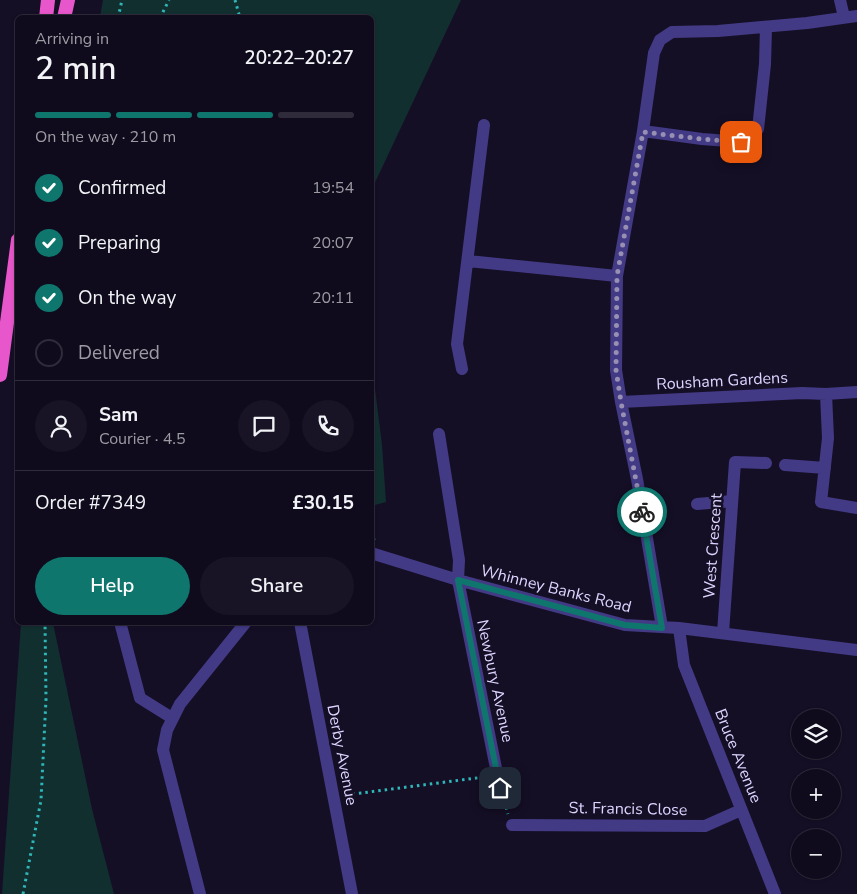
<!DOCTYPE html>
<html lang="en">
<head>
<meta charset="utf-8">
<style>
  body { margin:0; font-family:"Nunito Sans",sans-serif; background:#191425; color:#f1f3f6; height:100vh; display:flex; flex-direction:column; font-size:19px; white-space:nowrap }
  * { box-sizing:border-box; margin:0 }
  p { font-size:16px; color:#9c9ba3 }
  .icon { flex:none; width:28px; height:28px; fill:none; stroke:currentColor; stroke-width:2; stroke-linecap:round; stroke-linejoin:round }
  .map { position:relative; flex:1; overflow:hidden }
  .drawer { position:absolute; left:15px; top:15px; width:359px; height:610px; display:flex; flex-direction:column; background:#100b1c; border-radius:8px; box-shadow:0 1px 4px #0004,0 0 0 1px #302b3b }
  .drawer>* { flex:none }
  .fabs { position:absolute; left:791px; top:709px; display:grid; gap:10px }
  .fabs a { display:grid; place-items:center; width:50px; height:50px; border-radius:50%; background:#100b1c; box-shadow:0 1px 4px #0004,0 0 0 1px #302b3b; font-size:25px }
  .pin { position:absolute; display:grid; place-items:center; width:42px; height:42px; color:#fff; margin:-21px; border-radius:10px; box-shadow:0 2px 8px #0006 }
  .courier { position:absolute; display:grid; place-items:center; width:50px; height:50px; margin:-25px; border:4px solid #0f766e; border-radius:50%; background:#fff; color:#222; box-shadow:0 1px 6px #0007 }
  .head em { font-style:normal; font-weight:600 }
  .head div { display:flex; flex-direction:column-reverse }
  .head { display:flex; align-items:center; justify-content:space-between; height:85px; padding:0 20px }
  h1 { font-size:32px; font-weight:600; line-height:38px }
  .bar { display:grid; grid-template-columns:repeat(4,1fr); gap:8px 5px; align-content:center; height:60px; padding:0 20px }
  .bar i { height:6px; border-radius:4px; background:#302b3b }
  .bar .current { background:#0f766e }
  .bar p { grid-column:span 4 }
  .line { display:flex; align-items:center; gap:12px; padding:0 20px; border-top:1px solid #302b3b }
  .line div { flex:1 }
  .round { display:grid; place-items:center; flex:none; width:52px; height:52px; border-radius:26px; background:#191425 }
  ol { padding:0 20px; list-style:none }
  li { display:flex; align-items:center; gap:15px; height:55px }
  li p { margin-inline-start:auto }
  li .icon { padding:5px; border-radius:50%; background:#0f766e; color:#fff; stroke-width:4 }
  li:last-child { color:#9c9ba3 }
  li i { width:28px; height:28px; border:2px solid #302b3b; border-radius:50% }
  .action { display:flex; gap:10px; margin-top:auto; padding:10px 20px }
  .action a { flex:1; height:58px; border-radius:30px; background:#0f766e; color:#fff; font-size:20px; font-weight:600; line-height:58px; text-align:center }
  .action a+a { background:#191425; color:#f1f3f6 }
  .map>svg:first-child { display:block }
</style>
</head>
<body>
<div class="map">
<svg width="857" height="894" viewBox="0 0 857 894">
  <rect width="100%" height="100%" fill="#150f26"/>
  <path fill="#122f30" d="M103,0H461L371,191V18L100,17Z
    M371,357L382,445L386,502L371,506Z
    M21,623H53L92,809L114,894H2Z"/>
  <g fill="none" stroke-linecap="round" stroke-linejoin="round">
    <path stroke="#2fb6b9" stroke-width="3" stroke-dasharray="2.5 4" stroke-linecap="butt" d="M235,0L240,18
      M118,18L122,0
      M160,18L169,0
      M371,526L374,540
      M346,795L484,777
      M504,801L508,814
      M23,894L41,800L46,699L45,622"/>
    <path stroke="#433a86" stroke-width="12" d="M840,0L844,17
      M643,131L702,139L741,142L758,129L765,64L766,27
      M468,261L617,276
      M462,369L457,344L484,125
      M826,394L828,438L821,502L857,508
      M621,402L802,393L826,394L857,392
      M439,434L459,560L458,580L500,788
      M785,465L825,468
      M697,504L732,501
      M371,553L458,580L625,625L679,628L857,650
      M120,622L140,698L172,718
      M300,622L352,894
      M662,627L637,479L621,402L616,370L617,276L643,131L654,53L660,40L672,32L718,31L807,23L857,16
      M679,628L684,665L775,894
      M723,633L735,462L766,463
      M512,825L705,826L741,810
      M200,894L163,750L167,730L180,704L246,622"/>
    <path stroke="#e756ca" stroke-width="14" d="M46,18L48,0
      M64,18L68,0
      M0,375L18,240"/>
  </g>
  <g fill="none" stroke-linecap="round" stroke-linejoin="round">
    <path stroke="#9790b3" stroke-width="5" stroke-dasharray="0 9" d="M642,512L621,402L616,370L617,276L643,132L702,139L741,142"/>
    <path stroke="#0f766e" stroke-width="6" d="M500,788L458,580L625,625L662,628L642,512"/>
  </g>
  <g text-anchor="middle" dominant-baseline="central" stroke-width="5" stroke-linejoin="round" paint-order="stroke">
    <g font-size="16" fill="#ddd5ff" stroke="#150f26">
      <text transform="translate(722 381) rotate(-3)">Rousham Gardens</text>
      <text transform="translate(713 546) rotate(-86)">West Crescent</text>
      <text transform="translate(556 589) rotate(14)">Whinney Banks Road</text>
      <text transform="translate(495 681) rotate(78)">Newbury Avenue</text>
      <text transform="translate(342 755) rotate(79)">Derby Avenue</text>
      <text transform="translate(738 756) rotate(68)">Bruce Avenue</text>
      <text transform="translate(628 809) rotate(1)">St. Francis Close</text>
    </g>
  </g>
</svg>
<div class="fabs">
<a><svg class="icon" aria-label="layers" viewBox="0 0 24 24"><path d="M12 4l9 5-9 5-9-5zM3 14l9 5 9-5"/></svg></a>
<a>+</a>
<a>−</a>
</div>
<div class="pin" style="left:741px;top:142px;background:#ea580c"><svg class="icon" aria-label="bag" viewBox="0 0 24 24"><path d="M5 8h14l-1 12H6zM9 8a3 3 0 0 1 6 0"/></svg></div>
<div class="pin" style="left:500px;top:788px;background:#1f2937"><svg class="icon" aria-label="home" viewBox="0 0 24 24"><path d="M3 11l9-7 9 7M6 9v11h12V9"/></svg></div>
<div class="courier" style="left:642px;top:512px"><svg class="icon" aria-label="bike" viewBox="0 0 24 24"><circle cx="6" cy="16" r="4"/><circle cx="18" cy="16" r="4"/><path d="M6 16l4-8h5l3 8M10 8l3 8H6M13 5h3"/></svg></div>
<section class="drawer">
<div class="head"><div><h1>2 min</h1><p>Arriving in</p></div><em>20:22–20:27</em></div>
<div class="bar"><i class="current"></i><i class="current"></i><i class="current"></i><i></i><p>On the way · 210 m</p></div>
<ol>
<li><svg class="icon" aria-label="check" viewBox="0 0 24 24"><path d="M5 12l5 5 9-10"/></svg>Confirmed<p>19:54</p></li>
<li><svg class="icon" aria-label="check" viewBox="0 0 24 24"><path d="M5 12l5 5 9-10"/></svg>Preparing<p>20:07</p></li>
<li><svg class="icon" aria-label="check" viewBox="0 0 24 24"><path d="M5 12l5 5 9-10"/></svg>On the way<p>20:11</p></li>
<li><i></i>Delivered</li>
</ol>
<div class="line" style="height:90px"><a class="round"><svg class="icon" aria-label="person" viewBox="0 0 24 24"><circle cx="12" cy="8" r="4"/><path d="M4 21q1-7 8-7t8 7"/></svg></a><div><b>Sam</b><p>Courier · 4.5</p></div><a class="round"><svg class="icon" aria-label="chat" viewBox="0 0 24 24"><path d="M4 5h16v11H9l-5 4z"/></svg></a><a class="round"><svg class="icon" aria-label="phone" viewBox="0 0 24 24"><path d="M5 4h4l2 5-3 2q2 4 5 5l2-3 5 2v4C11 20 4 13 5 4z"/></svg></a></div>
<div class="line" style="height:65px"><div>Order #7349</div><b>£30.15</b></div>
<div class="action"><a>Help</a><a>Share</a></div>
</section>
</div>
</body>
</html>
